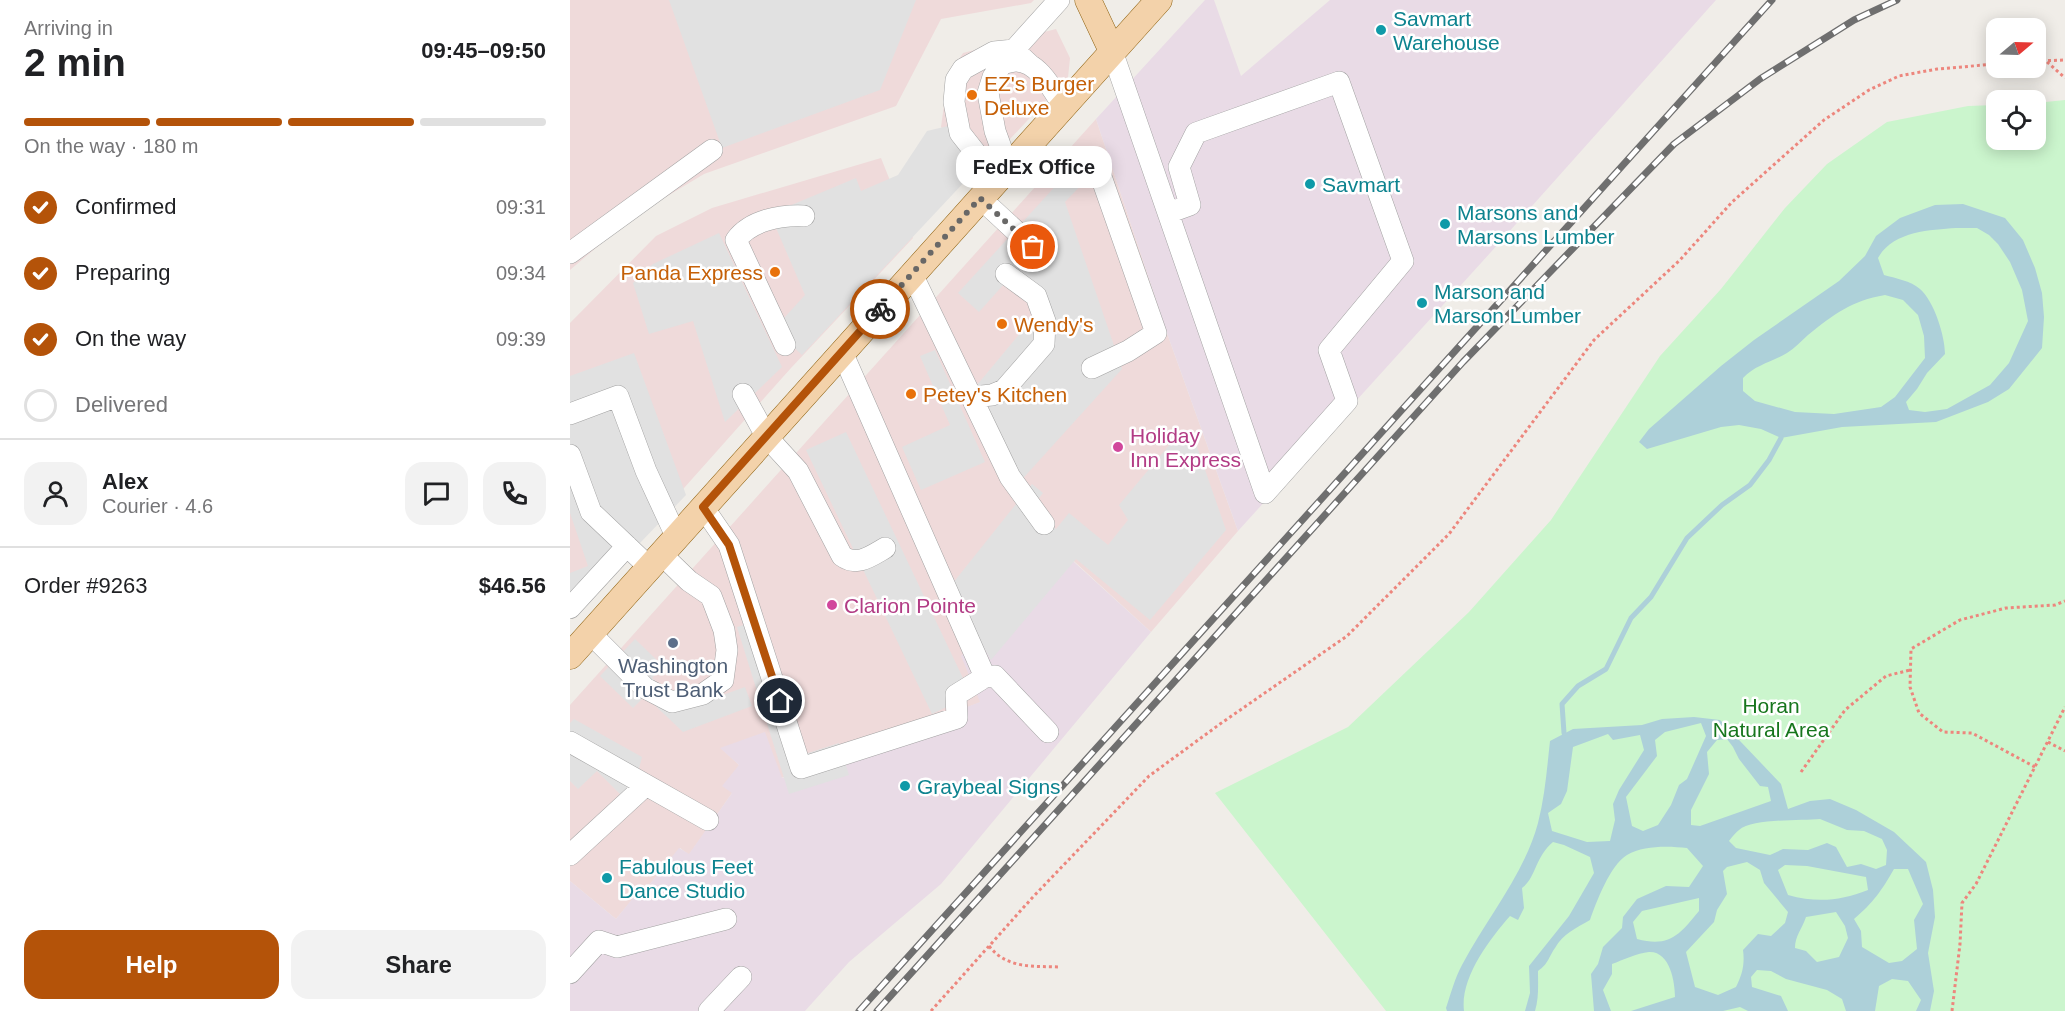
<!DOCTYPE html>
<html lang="en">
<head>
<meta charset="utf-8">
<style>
  body { margin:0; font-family:Arial,sans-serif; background:#f2f2f2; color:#202124; height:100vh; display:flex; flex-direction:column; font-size:22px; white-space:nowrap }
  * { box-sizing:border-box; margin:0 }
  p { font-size:20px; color:#757577 }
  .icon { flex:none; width:33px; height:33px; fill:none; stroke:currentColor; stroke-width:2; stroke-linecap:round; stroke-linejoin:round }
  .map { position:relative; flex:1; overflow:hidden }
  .panel { display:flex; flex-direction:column; background:#fff; width:570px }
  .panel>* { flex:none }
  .needle { width:39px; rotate:71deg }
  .controls { position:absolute; left:1416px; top:18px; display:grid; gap:12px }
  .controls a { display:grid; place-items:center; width:60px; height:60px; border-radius:12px; background:#fff; box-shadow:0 3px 15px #0003; font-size:30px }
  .pin { position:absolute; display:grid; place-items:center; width:51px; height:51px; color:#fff; margin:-26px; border:3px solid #fff; border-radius:50%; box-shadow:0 2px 6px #0007 }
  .courier { position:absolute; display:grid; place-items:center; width:60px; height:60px; margin:-30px; border:4px solid #b45309; border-radius:50%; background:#fff; color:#222; box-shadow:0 2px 8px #0007 }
  .bubble { position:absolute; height:42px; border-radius:18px; background:#fff; box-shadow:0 3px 15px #0003; font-size:20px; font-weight:700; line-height:42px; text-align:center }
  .overview em { font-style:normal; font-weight:700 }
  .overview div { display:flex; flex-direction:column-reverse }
  .overview { display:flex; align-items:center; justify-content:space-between; height:102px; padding:0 24px }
  h1 { font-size:39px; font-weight:700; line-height:45px }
  .bar { display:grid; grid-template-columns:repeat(4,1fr); gap:9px 6px; align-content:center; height:72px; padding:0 24px }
  .bar i { height:8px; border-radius:4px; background:#e0e0e0 }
  .bar .on { background:#b45309 }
  .bar p { grid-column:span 4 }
  .line { display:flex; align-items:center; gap:15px; padding:0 24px; border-top:2px solid #e0e0e0 }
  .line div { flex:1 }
  .round { display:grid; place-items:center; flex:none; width:63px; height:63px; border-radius:18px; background:#f2f2f2 }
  ol { padding:0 24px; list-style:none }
  li { display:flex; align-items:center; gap:18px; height:66px }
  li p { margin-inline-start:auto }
  li .icon { padding:6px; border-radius:50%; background:#b45309; color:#fff; stroke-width:4 }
  li:last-child { color:#757577 }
  li i { width:33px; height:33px; border:3px solid #e0e0e0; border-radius:50% }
  .button { display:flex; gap:12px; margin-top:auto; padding:12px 24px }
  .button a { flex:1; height:69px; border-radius:18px; background:#b45309; color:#fff; font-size:24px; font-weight:700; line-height:69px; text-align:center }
  .button a+a { background:#f2f2f2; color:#202124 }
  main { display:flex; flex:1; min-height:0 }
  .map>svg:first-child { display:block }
</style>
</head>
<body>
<main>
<section class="panel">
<div class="overview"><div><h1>2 min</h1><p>Arriving in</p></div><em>09:45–09:50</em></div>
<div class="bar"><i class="on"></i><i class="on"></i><i class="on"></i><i></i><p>On the way · 180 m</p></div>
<ol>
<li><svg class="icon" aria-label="check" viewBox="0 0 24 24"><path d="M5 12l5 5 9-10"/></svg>Confirmed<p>09:31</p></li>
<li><svg class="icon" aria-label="check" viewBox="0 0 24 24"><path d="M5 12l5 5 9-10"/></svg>Preparing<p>09:34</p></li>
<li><svg class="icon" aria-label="check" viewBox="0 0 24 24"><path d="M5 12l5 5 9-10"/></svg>On the way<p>09:39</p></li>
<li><i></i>Delivered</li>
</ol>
<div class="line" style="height:108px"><a class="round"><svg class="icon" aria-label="person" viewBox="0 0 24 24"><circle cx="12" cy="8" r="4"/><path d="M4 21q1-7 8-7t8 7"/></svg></a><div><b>Alex</b><p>Courier · 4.6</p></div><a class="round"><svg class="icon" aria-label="chat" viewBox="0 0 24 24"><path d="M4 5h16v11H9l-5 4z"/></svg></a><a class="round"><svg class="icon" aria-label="phone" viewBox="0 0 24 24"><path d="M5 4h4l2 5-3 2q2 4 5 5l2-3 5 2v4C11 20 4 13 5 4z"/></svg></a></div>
<div class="line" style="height:78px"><div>Order #9263</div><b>$46.56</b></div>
<div class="button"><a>Help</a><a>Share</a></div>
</section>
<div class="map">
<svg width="1495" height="1011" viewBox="0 0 1495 1011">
  <rect width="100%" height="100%" fill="#f0ede8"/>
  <path fill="#efdada" d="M0,0H464L461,3L371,19L326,106L134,174L61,218L0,270Z
    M486,29L500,58L498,77L412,169L371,127L378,76L393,53Z
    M526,119L598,336L668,531L581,632L494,552L411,702L211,778L151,748L169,765L162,793L119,855L110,848L75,890L72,888L46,919L0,881V705Z
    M311,158L343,238L221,368L0,616V323L86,236L142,208Z"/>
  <path fill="#e9dbe6" d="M635,0H644L671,76L760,0H1146L921,252L668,531L598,336L526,119Z
    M493,552L581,632L371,884L279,962L235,1011H0V881L46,919L72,887L76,889L109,848L119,854L162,793L152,786L169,765L150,748L195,732L212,778L410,702L391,656Z"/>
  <path fill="#cbf5cd" d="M1495,100V1011H816L645,793L778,727L899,612L981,520L1090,356L1151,289L1215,208L1257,164L1317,122L1398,106L1426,105V140H1466V103Z"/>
  <path fill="#e1e1e1" d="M99,0H346L310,90L152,148Z
    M378,126L414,161L232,355L204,329L235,295L200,214L286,178L291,191L328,175L357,131Z
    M522,146L536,159L495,202L552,369L447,485L407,385L477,301L443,274L409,312L388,293Z
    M149,233L212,367L155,422L123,321L79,334L63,283L83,264Z
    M365,350L415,462L351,490L332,447L380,425L350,356Z
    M64,353L116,495L0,616V573L18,566L0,513V376Z
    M611,431L626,444L656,530L580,620L506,559L421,660L379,588L462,484L473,493L461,509L486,529L499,513L538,545L558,520L549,505Z
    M276,432L401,695L362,714L236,450Z
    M186,621L229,756L269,743L279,775L219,794L167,627Z
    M65,639L93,666L82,678L114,709L175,687L182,706L113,732L75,696L63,708L30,676Z
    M4,719L72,757L60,804L27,771L8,789L0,781V723Z"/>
  <path fill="#add0d9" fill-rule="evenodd" d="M1393,204L1435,218L1453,240L1465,268L1472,293L1474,317L1472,348L1439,389L1418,402L1366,422L1272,427L1211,438L1191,429L1169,425L1151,427L1077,449L1069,442L1079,429L1151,366L1184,340L1269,281L1295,256L1306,236L1330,218L1365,205ZM1386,228H1407L1419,235L1428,244L1440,262L1452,290L1458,321L1439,363L1420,385L1377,409L1355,412L1339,410L1336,402L1347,389L1357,373L1375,354C1375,336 1364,301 1350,289C1341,281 1325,278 1314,275L1308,258C1323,231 1360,230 1386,228ZM1315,295L1333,300L1348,315L1354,336L1355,358L1325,397L1311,407L1264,414L1225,412L1185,401L1173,391V378C1185,365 1202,362 1217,353C1225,348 1231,341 1238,335C1264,314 1281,301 1315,295Z
    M1124,717L1150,720L1211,784L1218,809L1240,801L1260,799L1286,810L1324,832L1356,862L1363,890L1365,917L1358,953L1364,991L1360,1011H1346L1351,1000L1338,981L1322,979L1309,986L1305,1011H1276L1272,999L1257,990L1216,979L1201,971L1187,970L1181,977L1182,987L1211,996L1218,1011H1178L1170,1007L1153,1011H1061L1105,997C1105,982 1100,951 1079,952C1067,953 1053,960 1042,964V974L1033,990L1041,1011H1024L1021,974L1028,964L1033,947L1052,928L1053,917L1067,899L1096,886L1119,887L1133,866L1117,848C1099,846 1074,845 1057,855C1040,865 1026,903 1020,920C1006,928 993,934 985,948C978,958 979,963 968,971C968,985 969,998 965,1011H955L960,993L959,966L999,916L1024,873L1020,857L994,845L983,842C965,857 966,878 952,888L954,908L948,920L940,916C919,940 890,978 894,1011H877L876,1008C881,993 885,978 892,965C916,919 955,873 968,823C975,796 977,768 980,741L1003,729L1072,725L1092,719ZM1131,723L1136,736L1117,779L1109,785L1101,805L1088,825L1073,831L1062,826L1056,797L1087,756L1085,740L1095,732ZM1038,734L1043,740L1070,735L1074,750L1049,790L1043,804L1045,820L1040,841L1017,842L982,831L978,813L991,804L997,791L1003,747ZM1157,739L1163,747L1169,759L1190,786L1198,787L1201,801L1130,826L1121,825V810L1139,774L1137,752L1147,740ZM1250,819L1277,830L1294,831L1312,839L1317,850L1316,865L1306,869L1291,864L1277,867L1266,847L1257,843L1238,850L1213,849L1200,855L1166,848L1159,841C1162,837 1165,833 1169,830C1182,818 1231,821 1250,819ZM1177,862L1190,870L1194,883L1218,912L1215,923L1201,936L1188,934L1173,950C1175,965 1172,975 1166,987L1148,995L1125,987L1116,952L1144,922L1147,910L1157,894L1153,871L1157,867ZM1215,865L1237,866L1296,877L1298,890C1270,901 1247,903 1218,895L1208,870ZM1324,869H1338L1353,904L1344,920L1347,949L1332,961L1319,963L1292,947L1291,931L1284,919C1303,903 1312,890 1324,869ZM1129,898V911C1110,934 1100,948 1067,939L1063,922L1072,911ZM1266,912L1275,926L1278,938L1269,957L1247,962L1236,951L1225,948C1225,936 1232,929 1236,917Z"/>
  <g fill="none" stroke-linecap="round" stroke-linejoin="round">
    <path stroke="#add0d9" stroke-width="5" d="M994,733L992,704L1008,686L1036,669L1061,618L1081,597L1117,538L1152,505L1180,485L1199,460L1211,438"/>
    <g stroke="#a2a2a2" stroke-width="22">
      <path id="minor" d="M444,50L489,0
        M542,51L695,493L777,401L759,350L833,261L769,82L626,133L609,167L620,205L598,213
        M438,167L412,161L390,133L384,102L386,80L393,69L424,52L444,50L460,65
        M438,167L425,131L418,93L423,77L432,64C436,63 442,61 446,61C468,61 483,90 493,106
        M410,198L463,247
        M0,253L142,150
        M342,274L440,477L474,524
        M215,345L166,240C181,220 210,215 234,216
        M272,352L415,677
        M522,368L558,351L586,333L528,168
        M173,394L196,436L228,471L272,556C287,567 301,556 315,548
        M401,397L422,395L434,390L474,344L475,321L466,296L436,274
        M0,414L48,396L76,471L106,536
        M0,455L21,512L79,567
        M133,507L159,545L231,768L387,718L386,695L415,677L425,676L478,732
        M0,608L57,546
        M20,633L75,688L102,702L133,694L153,680L157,650L154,630L141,596L119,581L91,554
        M0,742L138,820
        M0,855L76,785
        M0,973L29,941L47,947L156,919
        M139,1011L171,977"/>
    </g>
    <g stroke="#8e610f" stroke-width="27">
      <path id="major" d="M518,0L542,51
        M0,656L589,0"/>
    </g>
    <path stroke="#ed867d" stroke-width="3" stroke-dasharray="3 3" stroke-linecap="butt" d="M1466,61L1495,60
      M1477,62L1495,78
      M1478,742L1495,751
      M1465,767L1402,733L1373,732L1349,713L1340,687L1341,649L1390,620L1436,608L1485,605L1495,601
      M1231,772L1275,710L1316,676L1340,670
      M419,946C437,969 463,966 490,967
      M361,1011L462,898L579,776L650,724L777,636L879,534L1024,340L1110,260L1162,202L1254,120L1299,90L1329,76L1367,69L1426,64
      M1382,1011L1390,944L1392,903L1406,884L1495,707"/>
    <use href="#minor" stroke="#fff" stroke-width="21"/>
    <use href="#major" stroke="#f3d2aa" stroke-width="26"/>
    <g stroke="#6f6f6f" stroke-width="7">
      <path id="rail" d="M289,1011L1202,0
        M307,1011L893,362L1104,144L1190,79L1284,20L1327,0"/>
    </g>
    <use href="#rail" stroke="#fff" stroke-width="4.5" stroke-dasharray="14" stroke-linecap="butt"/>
  </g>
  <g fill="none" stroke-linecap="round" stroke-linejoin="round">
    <path stroke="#696867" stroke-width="6" stroke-dasharray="0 10.8" d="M310,309L410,198L463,247"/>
    <path stroke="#b45309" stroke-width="8" d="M210,701L159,545L133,507L310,309"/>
  </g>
  <g fill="#0f9aa8" stroke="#fff" stroke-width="2">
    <circle cx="811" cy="30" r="6"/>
    <circle cx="740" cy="184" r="6"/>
    <circle cx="875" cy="224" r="6"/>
    <circle cx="852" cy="303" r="6"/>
    <circle cx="335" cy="786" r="6"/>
    <circle cx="37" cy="878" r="6"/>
  </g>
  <g fill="#e8710a" stroke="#fff" stroke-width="2">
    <circle cx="402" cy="95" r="6"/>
    <circle cx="205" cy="272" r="6"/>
    <circle cx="432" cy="324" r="6"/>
    <circle cx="341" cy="394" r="6"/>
  </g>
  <g fill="#d1479c" stroke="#fff" stroke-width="2">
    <circle cx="548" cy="447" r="6"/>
    <circle cx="262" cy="605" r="6"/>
  </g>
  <circle fill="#5c6f8a" stroke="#fff" stroke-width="2" cx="103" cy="643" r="6"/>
  <g text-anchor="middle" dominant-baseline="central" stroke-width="5" stroke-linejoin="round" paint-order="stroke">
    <g font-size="21" fill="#0d838f" stroke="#fff" text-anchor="start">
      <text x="823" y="18">Savmart<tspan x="823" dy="24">Warehouse</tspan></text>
      <text x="752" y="184">Savmart</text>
      <text x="887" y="212">Marsons and<tspan x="887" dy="24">Marsons Lumber</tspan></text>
      <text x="864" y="291">Marson and<tspan x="864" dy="24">Marson Lumber</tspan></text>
      <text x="347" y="786">Graybeal Signs</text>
      <text x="49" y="866">Fabulous Feet<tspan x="49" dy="24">Dance Studio</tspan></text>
    </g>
    <g font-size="21" fill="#c56008" stroke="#fff" text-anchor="start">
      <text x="414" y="83">EZ's Burger<tspan x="414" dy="24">Deluxe</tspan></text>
      <text x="193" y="272" text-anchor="end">Panda Express</text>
      <text x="444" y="324">Wendy's</text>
      <text x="353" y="394">Petey's Kitchen</text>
    </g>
    <g font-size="21" fill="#b23c85" stroke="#fff" text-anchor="start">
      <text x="560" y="435">Holiday<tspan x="560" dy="24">Inn Express</tspan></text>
      <text x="274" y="605">Clarion Pointe</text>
    </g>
    <g font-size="21" fill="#4e5e75" stroke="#fff">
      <text x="103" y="665">Washington<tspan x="103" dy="24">Trust Bank</tspan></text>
    </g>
    <g font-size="21" fill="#17761d" stroke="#fff">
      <text x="1201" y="705">Horan<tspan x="1201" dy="24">Natural Area</tspan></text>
    </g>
  </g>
</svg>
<div class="controls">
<a><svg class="needle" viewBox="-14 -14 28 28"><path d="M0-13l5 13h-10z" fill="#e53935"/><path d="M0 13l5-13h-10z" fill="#757577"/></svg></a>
<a><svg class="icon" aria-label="locate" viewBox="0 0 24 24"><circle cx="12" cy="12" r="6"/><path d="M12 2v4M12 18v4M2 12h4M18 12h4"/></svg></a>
</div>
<div class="pin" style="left:463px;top:247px;background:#ea580c"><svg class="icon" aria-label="bag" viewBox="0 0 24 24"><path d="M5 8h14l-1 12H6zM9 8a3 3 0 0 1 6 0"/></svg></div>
<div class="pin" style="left:210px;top:701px;background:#1f2937"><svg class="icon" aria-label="home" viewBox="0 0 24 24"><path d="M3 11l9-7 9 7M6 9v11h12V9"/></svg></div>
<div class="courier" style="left:310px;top:309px"><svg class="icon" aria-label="bike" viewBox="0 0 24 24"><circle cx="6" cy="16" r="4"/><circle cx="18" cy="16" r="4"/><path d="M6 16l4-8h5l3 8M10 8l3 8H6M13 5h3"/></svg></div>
<div class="bubble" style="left:386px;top:146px;width:156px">FedEx Office</div>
</div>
</main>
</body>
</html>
